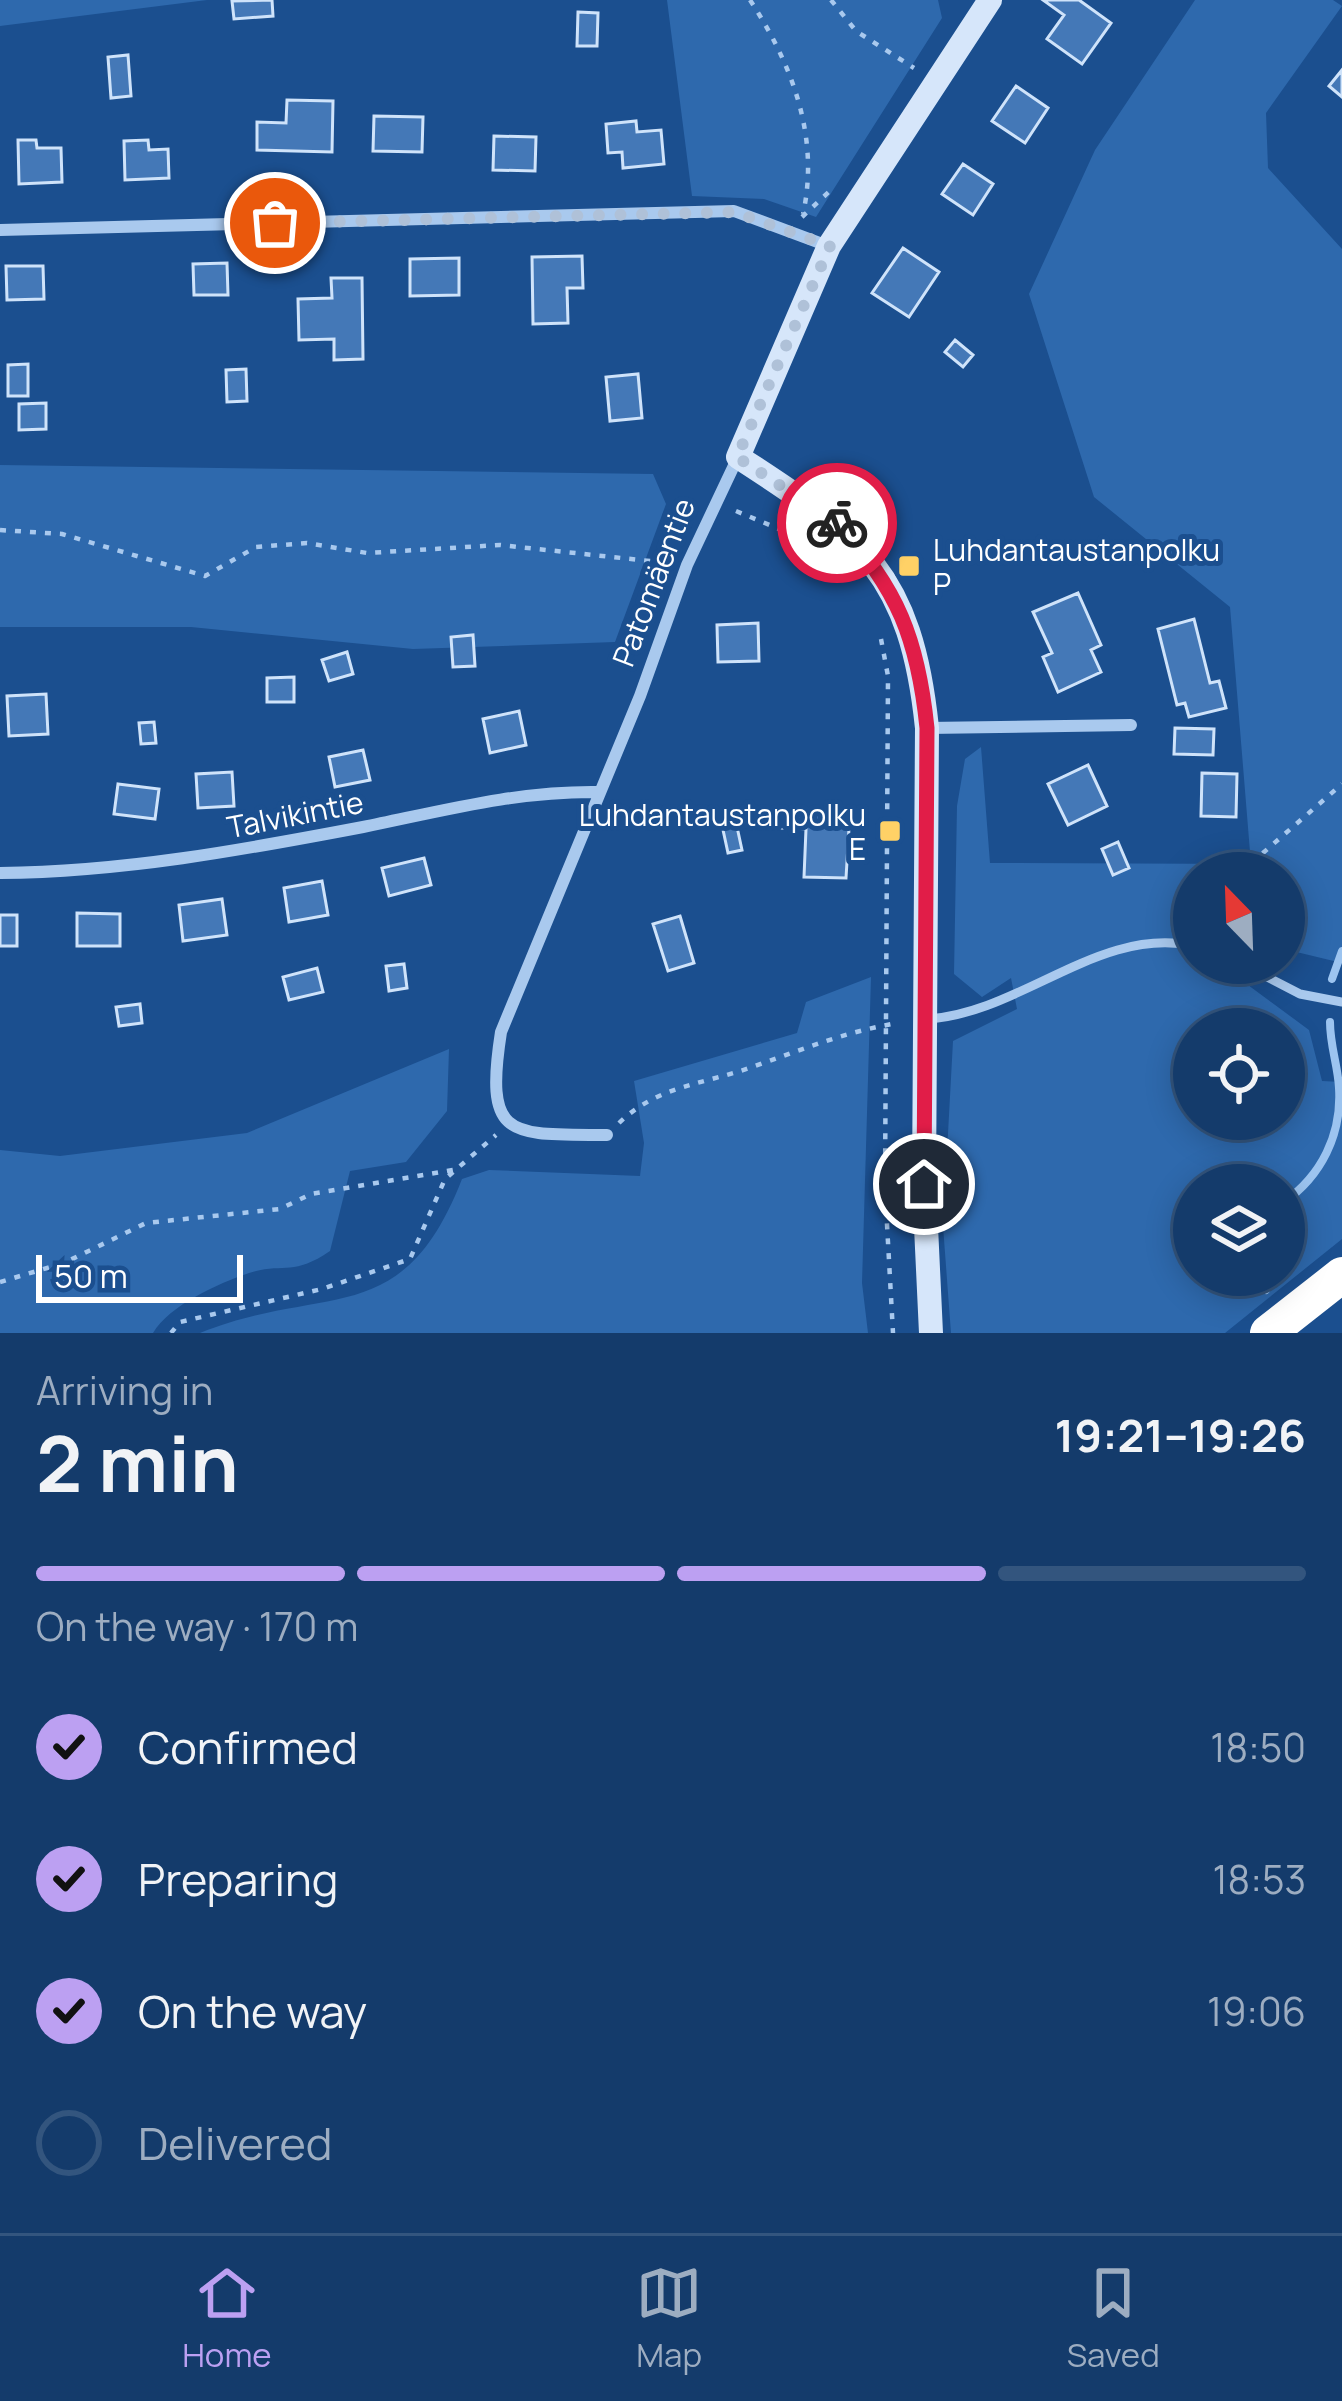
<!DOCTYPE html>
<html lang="en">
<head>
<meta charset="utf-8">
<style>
  body { margin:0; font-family:Manrope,sans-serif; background:#214673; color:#f1f3f6; height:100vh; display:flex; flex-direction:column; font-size:45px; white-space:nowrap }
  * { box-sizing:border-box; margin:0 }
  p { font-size:39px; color:#9dadc1 }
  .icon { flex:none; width:66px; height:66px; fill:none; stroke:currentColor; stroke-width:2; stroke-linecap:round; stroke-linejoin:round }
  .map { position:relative; height:1333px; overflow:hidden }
  .side { display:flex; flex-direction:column; background:#143b6b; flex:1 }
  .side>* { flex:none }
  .needle { width:78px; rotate:337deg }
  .tools { position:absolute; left:1173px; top:852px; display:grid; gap:24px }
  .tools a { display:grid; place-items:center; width:132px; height:132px; border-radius:50%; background:#143b6b; box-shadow:0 6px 30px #0003,0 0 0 3px #33557e; font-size:60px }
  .scale { position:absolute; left:36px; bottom:30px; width:207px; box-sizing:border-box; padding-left:12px; border:6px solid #fff; border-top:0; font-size:33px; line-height:42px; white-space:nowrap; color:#fff; -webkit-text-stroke:9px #1b4f8f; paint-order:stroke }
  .pin { position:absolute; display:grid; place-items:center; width:102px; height:102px; color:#fff; margin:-51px; border:6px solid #fff; border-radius:50%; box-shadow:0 3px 12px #0007 }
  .courier { position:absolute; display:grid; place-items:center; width:120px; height:120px; margin:-60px; border:9px solid #e11d48; border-radius:50%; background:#fff; color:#222; box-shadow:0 3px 15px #0007 }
  .head em { font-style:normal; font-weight:700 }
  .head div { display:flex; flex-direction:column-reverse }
  .head { display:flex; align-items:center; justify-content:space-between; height:204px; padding:0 36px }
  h1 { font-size:78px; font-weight:700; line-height:90px }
  .bar { display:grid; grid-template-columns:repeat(4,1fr); gap:18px 12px; align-content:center; height:144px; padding:0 36px }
  .bar i { height:15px; border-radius:9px; background:#33557e }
  .bar .current { background:#bca0f2 }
  .bar p { grid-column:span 4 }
  ol { padding:0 36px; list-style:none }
  li { display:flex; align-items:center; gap:36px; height:132px }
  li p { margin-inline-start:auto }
  li .icon { padding:12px; border-radius:50%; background:#bca0f2; color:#111; stroke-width:4 }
  li:last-child { color:#9dadc1 }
  li i { width:66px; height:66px; border:6px solid #33557e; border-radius:50% }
  .dock { display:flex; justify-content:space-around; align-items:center; height:168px; border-top:3px solid #33557e; background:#143b6b; font-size:33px; color:#9dadc1 }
  .dock a { display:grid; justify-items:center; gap:6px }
  .dock .current { color:#bca0f2 }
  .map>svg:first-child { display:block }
</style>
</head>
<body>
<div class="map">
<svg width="1342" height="1333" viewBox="0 0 1342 1333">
  <rect width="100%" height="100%" fill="#1b4f8f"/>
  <path fill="#2e69ad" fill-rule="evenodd" d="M0,0H207L0,26Z
    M667,0H938L942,18L816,217L764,199L692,196Z
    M1195,0H1333L1342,6L1266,113L1268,168L1342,249V963L1284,949V873H1194V963H1215L1216,970L1248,985L1309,1030L1322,1081L1342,1082V1239L1225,1333H951L943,1226L953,1041L1017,1009L1011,978L982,997L954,974L957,806L965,759L981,747L990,863L1251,864L1230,607L1094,497L1029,294L1095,150ZM1194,1029H1284V1119H1194ZM1194,1185H1284V1275H1194Z
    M0,465L653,474L666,504L615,642L413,649L191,627H0Z
    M871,977L862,1283L868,1333H200C326,1282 402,1333 462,1179L489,1170L640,1176L644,1143L634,1081L797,1033L806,1002Z
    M449,1049L447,1111L406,1162L350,1171L330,1251C292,1277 284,1262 249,1273C217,1284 170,1305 153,1333H0V1150L60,1156L247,1133Z"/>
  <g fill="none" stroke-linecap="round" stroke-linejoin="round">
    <path stroke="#9cc4f0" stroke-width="8" d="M1332,979L1342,951
      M1284,1202C1321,1176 1342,1135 1339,1088C1338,1066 1330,1046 1330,1022
      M1244,1275L1266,1290"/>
  </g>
  <path fill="#4478b7" stroke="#cfe3fa" stroke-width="3" d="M272,0L273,16L234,19L232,1Z
    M1043,0H1079L1111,23L1082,64L1047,39L1064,15Z
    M578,12L598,13L597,46H577Z
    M128,55L131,96L111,98L108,57Z
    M1342,70V97L1329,86Z
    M1016,86L1048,108L1025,143L992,121Z
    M287,100L333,101L332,152L257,150V122L286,123Z
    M374,116L423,117L422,152L373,151Z
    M636,121L637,132L661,130L664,164L623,168L622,152L608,153L606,124Z
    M494,136L536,137L535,171L493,170Z
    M18,140H36L37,148H61L62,182L19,184Z
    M148,140L149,150L168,149L169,178L125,180L124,141Z
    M963,164L993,184L973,215L942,194Z
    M903,248L939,272L909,317L872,293Z
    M582,256L583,288H567L568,323L533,324L532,257Z
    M459,258V295L410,296V259Z
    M227,263L228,295H194L193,264Z
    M6,266H43L44,299L7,300Z
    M331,278H362L363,359L334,360V339L299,340L298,299L332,298Z
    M955,340L973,355L963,367L945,352Z
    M28,364V396H8V365Z
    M246,369L247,401L227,402L226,370Z
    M638,374L642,418L610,421L606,377Z
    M46,403V429L19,430V404Z
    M1078,593L1101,645L1091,650L1101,672L1058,692L1043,657L1052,653L1033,612Z
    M1194,619L1210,683L1219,681L1226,708L1189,717L1185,703L1177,705L1158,629Z
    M758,623L759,661L718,662L717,625Z
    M473,635L475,666L453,667L451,637Z
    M347,652L353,674L329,681L322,660Z
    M294,677V702H267V678Z
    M46,694L48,734L9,736L7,696Z
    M519,711L526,745L490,753L483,719Z
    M154,722L156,743L141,744L139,723Z
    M1175,728L1214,729L1213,755L1174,754Z
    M363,750L370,780L335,787L329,757Z
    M1088,765L1107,806L1068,825L1048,784Z
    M232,772L234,806L198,808L196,774Z
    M1202,773L1237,774L1236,817L1201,816Z
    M118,784L159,789L155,819L114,814Z
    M783,809L850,812L846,878L804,877L806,829L782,828Z
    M734,813L742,850L728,853L720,816Z
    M1118,842L1129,868L1113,875L1102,849Z
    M424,858L431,885L389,896L382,868Z
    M322,881L328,915L289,922L284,888Z
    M222,899L227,935L183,941L179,905Z
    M77,913L120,914V946H77Z
    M0,915H17V946H0Z
    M680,916L694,963L668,971L653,924Z
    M404,964L407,988L389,991L386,966Z
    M317,968L323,992L289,1000L283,977Z
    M140,1004L142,1023L119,1026L116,1007Z"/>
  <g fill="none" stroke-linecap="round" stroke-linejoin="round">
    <path stroke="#a9c9ee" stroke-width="4.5" stroke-dasharray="6 9" stroke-linecap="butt" d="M750,0C792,64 820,137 803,214
      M831,0L856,31L914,68
      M802,217L833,188
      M736,511L808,541
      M0,530L62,534L205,576L256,547L307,543L367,553L500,545L668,563
      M881,639L888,676L885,1188L893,1333
      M1240,873L1342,784
      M1177,928L1194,913
      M619,1123C658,1085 706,1084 755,1066C803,1049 848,1031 898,1023
      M0,1282L64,1263L146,1223L280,1209L311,1194L453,1170
      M171,1333L180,1322L322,1289L410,1259L445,1179L496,1135"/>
    <path stroke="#a9c9ee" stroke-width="9" d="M1240,963L1300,994L1342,1002
      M928,1019C1021,1013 1101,925 1194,946"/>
    <path stroke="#a9c9ee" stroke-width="12" d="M0,230L734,211L828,246
      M927,728L1131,725
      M0,873C123,872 242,850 363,827C442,811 516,791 597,792
      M607,1135C510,1134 484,1141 501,1032L640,696L687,565L738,457"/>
    <path stroke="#d6e6fa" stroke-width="24" d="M931,1333L924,1184L927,728C911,573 862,537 738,457L829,246L990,0"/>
    <path stroke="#fff" stroke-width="36" d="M1268,1333L1342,1275"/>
  </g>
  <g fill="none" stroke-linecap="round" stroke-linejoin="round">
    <path stroke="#afc1d8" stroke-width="12" stroke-dasharray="0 21.6" d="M275,223L734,212L830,246L737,457L837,523"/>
    <path stroke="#e11d48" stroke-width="15" d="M837,523C898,588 918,640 927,728L924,1184"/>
  </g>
  <g fill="#ffd166" stroke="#1b4f8f" stroke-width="4.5">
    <rect x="897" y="554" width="24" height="24" rx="6"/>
    <rect x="878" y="819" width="24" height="24" rx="6"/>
  </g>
  <g text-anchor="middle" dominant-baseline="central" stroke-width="10" stroke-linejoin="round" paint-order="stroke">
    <g font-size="30" fill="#fff" stroke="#1b4f8f" text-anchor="start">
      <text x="933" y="549">Luhdantaustanpolku<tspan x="933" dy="34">P</tspan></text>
      <text x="866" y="814" text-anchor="end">Luhdantaustanpolku<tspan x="866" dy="34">E</tspan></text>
    </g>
    <g font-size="30" fill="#fff" stroke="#1b4f8f">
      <text transform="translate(653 582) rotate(-69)">Patomäentie</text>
      <text transform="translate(295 814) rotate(-11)">Talvikintie</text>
    </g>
  </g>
</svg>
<div class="tools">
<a><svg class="needle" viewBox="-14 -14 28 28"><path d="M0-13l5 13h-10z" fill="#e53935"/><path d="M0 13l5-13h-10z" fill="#9dadc1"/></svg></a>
<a><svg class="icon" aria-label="locate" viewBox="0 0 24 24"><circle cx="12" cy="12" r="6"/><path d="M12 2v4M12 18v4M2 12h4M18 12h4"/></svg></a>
<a><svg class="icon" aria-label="layers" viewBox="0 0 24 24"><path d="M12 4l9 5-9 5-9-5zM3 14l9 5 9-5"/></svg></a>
</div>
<div class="scale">50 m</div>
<div class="pin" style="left:275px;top:223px;background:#ea580c"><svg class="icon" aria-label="bag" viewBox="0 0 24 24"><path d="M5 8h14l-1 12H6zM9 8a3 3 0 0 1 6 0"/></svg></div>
<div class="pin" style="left:924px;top:1184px;background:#1f2937"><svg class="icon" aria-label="home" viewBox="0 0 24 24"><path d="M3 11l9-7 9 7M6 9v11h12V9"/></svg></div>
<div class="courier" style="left:837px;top:523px"><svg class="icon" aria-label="bike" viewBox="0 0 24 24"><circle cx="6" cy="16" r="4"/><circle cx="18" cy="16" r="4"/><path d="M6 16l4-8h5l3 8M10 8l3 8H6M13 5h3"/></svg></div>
</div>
<section class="side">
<div class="head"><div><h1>2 min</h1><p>Arriving in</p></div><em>19:21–19:26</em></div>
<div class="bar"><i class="current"></i><i class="current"></i><i class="current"></i><i></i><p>On the way · 170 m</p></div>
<ol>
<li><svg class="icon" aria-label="check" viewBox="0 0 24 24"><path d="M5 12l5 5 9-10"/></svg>Confirmed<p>18:50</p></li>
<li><svg class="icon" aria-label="check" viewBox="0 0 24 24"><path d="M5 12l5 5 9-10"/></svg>Preparing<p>18:53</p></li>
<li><svg class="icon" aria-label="check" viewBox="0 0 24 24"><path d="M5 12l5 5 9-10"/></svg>On the way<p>19:06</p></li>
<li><i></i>Delivered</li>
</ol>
</section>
<nav class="dock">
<a class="current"><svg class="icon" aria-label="home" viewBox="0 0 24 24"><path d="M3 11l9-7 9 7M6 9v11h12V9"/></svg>Home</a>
<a><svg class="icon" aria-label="map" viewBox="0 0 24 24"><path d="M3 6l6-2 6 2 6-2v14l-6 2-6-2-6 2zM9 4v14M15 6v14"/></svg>Map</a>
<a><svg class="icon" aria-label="saved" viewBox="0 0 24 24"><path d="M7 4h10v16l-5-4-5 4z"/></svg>Saved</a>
</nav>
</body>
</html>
